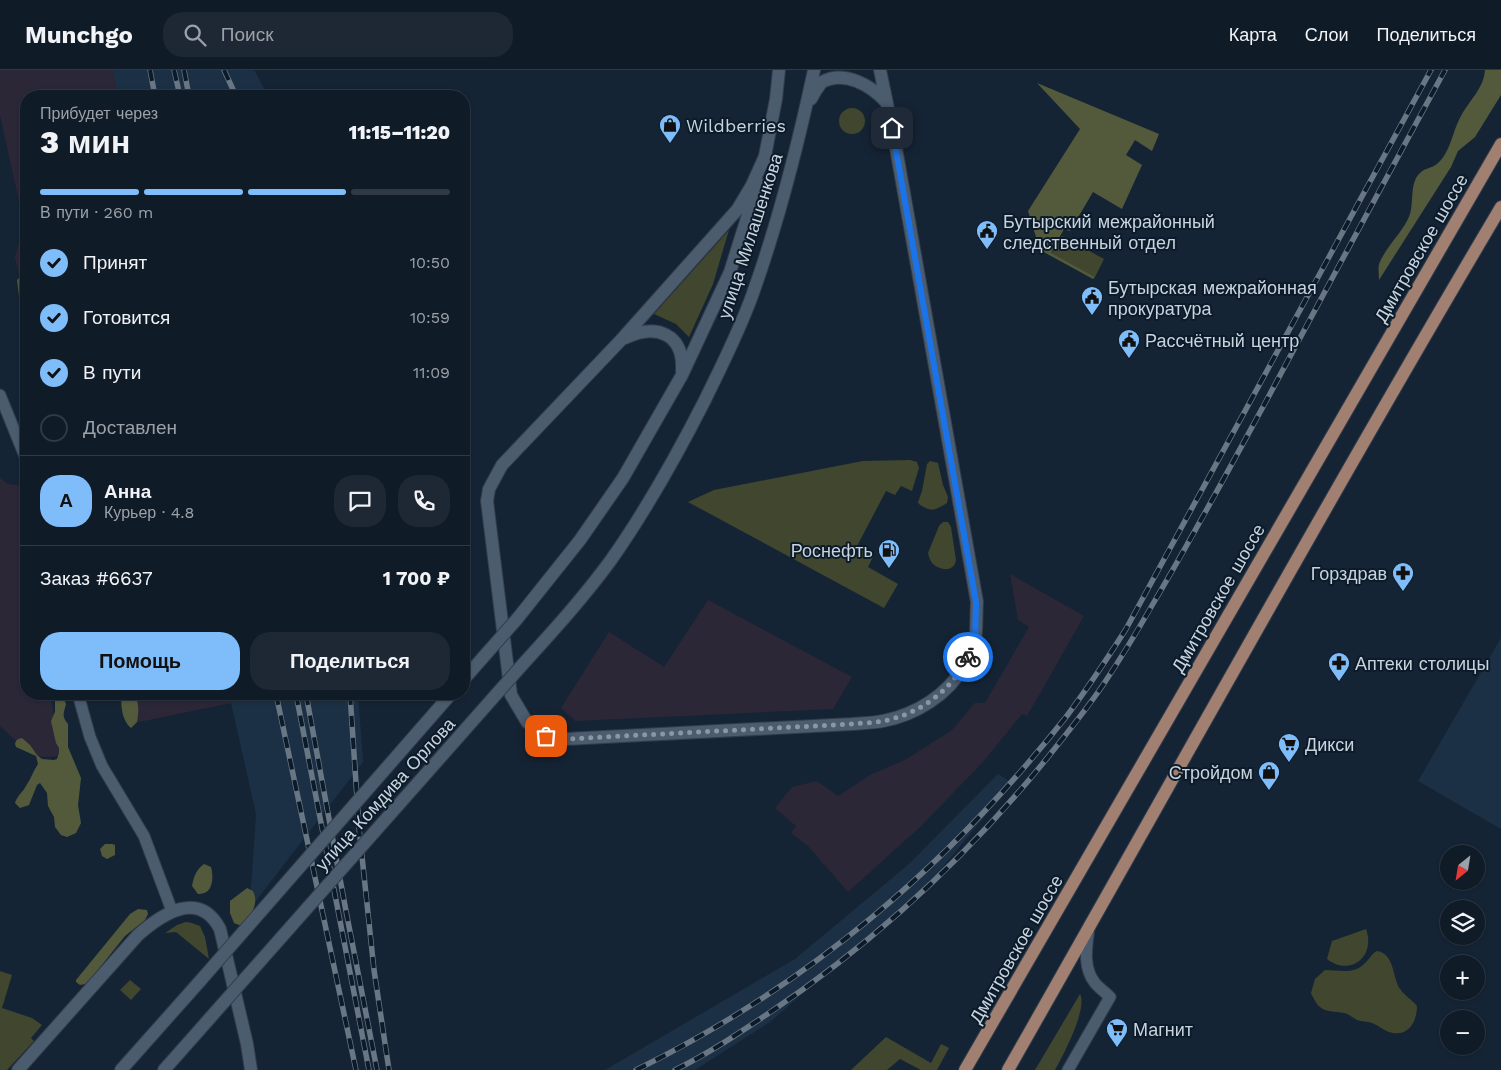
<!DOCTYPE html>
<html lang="ru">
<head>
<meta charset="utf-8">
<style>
  body { margin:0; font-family:"Work Sans",sans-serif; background:#1e2834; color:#f1f3f6; height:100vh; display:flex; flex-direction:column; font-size:19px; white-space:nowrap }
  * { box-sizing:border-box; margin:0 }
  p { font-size:16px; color:#9ca1a8 }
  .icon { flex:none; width:28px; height:28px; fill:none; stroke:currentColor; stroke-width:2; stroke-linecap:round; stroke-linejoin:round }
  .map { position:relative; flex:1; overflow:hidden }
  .sheet { position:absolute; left:20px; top:20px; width:450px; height:610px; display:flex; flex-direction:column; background:#101b28; border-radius:20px; box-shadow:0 1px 4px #0004,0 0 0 1px #303945 }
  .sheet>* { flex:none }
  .needle { width:32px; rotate:210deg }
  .tools { position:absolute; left:1440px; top:775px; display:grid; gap:10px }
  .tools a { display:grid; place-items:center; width:45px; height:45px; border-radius:50%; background:#101b28; box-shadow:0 1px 4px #0004,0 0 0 1px #303945; font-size:25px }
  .pin { position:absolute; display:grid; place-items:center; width:42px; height:42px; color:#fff; margin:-21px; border-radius:10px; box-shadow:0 2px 8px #0006 }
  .courier { position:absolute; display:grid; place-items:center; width:50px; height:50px; margin:-25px; border:4px solid #1a73e8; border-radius:50%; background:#fff; color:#222; box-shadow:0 1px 6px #0007 }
  .head em { font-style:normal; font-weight:800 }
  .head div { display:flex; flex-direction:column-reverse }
  .head { display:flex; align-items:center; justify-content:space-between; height:85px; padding:0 20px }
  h1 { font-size:32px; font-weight:800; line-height:38px }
  .bar { display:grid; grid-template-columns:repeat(4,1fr); gap:8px 5px; align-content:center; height:60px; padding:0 20px }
  .bar i { height:6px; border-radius:4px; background:#303945 }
  .bar .active { background:#7fbdfa }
  .bar p { grid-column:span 4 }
  .line { display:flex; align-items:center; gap:12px; padding:0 20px; border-top:1px solid #303945 }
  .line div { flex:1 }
  .round { display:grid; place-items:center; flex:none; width:52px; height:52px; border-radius:20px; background:#1e2834 }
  ol { padding:0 20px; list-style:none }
  li { display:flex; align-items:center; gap:15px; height:55px }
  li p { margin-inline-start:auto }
  li .icon { padding:5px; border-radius:50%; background:#7fbdfa; color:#111; stroke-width:4 }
  li:last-child { color:#9ca1a8 }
  li i { width:28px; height:28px; border:2px solid #303945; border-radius:50% }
  .cta { display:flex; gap:10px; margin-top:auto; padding:10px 20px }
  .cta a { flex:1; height:58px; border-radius:20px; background:#7fbdfa; color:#111; font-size:20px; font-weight:800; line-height:58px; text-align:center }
  .cta a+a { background:#1e2834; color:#f1f3f6 }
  header { display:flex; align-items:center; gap:30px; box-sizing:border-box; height:70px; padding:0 25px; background:#101b28; border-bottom:1px solid #303945 }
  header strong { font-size:24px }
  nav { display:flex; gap:28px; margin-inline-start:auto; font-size:18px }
  .search { width:350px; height:45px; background:#1e2834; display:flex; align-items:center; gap:12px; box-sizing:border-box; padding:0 18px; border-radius:20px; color:#9ca1a8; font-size:19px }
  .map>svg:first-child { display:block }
</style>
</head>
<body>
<header>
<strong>Munchgo</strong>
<div class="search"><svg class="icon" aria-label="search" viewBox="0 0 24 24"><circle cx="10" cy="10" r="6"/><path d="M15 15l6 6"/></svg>Поиск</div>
<nav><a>Карта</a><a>Слои</a><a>Поделиться</a></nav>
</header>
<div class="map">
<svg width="1501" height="1000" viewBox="0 0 1501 1000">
  <rect width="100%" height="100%" fill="#152435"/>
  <path fill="#2c2737" d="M0,0H113L117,26H26V237L15,187L24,154L0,45Z
    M0,408L8,414L26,416V624H50L61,686L43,687L30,684L0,656Z
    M1010,504L1084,546L1027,646L1022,644L981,694L921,756L848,822L808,776L791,763L796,756L775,738L792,717L817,711L838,726L872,704L905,690L952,660L975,633H985L1029,557L1018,550Z
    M708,530L852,607L833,639L575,651L561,638L609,562L664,597Z
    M122,624H229L231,633L129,654Z"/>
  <path fill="#1c3045" d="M113,0H252L255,1L268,26H117Z
    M1501,568V759L1418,711Z
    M229,624H358L363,692L248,841L252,806L256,744Z
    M998,704L1012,713L933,809L770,952L695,1000H605L795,889L909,794Z"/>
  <path fill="#40472e" d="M839 51a13 13 0 1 1 26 0a13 13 0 1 1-26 0Z
    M729,160L713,214L689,267L676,254L654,244Z
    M1062,166L1104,189L1095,207L1051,184Z
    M910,390L917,392L919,398L912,421L901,416L895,425L886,421L857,476L874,485L868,497L898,514L884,538L688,432L714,420L832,397L863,391Z
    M930,391L938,393L943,415L948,427L947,433C935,440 932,443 919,434L918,432L922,421L927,394Z
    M943,452H948L951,457L956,490C954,502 941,501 933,494C930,491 929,487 928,483L939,456Z
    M186,852L192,853L200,856L205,867L209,889L176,862L165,863L177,855Z
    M1366,859C1376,887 1350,907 1327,889L1332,871Z
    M1377,881C1395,884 1392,907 1400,919C1405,926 1412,930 1417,936C1417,952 1408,968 1389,962C1383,960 1378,955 1372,953C1367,951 1362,952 1357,950C1352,947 1349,944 1344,943C1325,940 1320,943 1311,923L1315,909L1325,900C1339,900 1354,905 1365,893C1370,889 1371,884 1377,881Z
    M0,901L12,905L2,938L32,948L42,955L31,968L34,971L7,1000H0Z
    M130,910L141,919L131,930L120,920Z
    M1080,924C1088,938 1063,986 1055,1000H1035Z
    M886,967L931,993L941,974L949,978L937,1000H921L900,989L887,1000H851Z"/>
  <path fill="#535a3c" d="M1485,0H1501V25L1475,67L1458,81L1451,97L1379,210C1379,205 1378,199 1379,194C1386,177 1400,165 1408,149C1415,136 1409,117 1418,105C1425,97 1431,99 1437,94C1451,82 1452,62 1461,46C1469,31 1484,18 1485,0Z
    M1037,13L1159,64L1152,81L1135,70L1126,85L1142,95L1122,139L1093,122L1070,161L1064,159L1051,183L1095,207L1093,209L1040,180L1028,141L1080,59Z
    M26,204V255L20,235L17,210L22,205Z
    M52,624H62L66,634C64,643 61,646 68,654V677L81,708L78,735L81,753L76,763L67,767L61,765L55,757L54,747L48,736L47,723L40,713L37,715L29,735L20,738L15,733C17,726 22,723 26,716C31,709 33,701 38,694L36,686L16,677L15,674C16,670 17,669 22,668L30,675L37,685L42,689L54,690L57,689L59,683V678L56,673L51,651L55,642V629Z
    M122,624H135C139,634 139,641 137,652L131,658C122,651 120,634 122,624Z
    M105,774H112L115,775V785L107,789L102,786L100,779Z
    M204,794L211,797C214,808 213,825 198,824L192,816C194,806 196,800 204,794Z
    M247,818L253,821C259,834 252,842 245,854L239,855L234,853L230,843V831Z
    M138,839L147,840L148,844L145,850L125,866L89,911L85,914L80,915L76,912V910L130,844Z"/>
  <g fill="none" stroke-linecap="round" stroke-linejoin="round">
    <g stroke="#323d4b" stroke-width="13">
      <path id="street" d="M0,325L26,389
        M78,624L90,667L102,696L144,766L172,841
        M1068,1000L1110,927C1105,922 1099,918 1095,913C1082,897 1087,875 1089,857"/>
    </g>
    <g stroke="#323d4b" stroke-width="14">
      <path id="secondary" d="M811,29C814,23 818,17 822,12C844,0 871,15 886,32
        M766,84L752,115L737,140L621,270L502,395L489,419L487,431L511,625L527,652L536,660L546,666L566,669L852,654C862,653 873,653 883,651C915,645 948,625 964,596C968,588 973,580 975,571C977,559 976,545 977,532L894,67L880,0
        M764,91L776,29L779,0
        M625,268C657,253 684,264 682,301
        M517,549L580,470L623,408L682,305L730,202L758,113
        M523,594C553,561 584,527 611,490C647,439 677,385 705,330C722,295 740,260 753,223C779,150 798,75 814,0
        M18,1000L138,865C162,844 199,819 220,859L247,974L251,1000
        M121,1000L201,910
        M164,1000L210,948"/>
    </g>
    <g stroke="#323d4b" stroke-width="14">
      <path id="primary" d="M965,1000L1501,74
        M1008,1000C1172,712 1332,422 1501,137"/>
    </g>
    <use href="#street" stroke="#4b5c6f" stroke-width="11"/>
    <use href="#secondary" stroke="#4b5c6f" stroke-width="12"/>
    <use href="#primary" stroke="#a18071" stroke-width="12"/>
    <g stroke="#697684" stroke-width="5.5">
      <path id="rail" d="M150,0L155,26
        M174,0L180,26
        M184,0L189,26
        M224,0L236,26
        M276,624L356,1000
        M296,624L369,1000
        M306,624L346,841L377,1000
        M350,624L359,758L374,900L389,1000
        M636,1000C809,915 947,797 1066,647C1087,619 1107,589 1126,559L1431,0
        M675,1000C708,984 739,963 769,943C875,872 968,786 1048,687C1067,663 1086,640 1103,615C1121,588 1138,560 1154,532C1192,468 1228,401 1264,335C1324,223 1384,112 1445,0"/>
    </g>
    <use href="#rail" stroke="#0b1b2a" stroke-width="4" stroke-dasharray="11" stroke-linecap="butt"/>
    <g stroke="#323d4b" stroke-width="14" stroke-linecap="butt">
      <path id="secondary-bridge" d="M464,609L517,549
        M201,910L451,624
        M210,948L523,594"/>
    </g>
    <use href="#secondary-bridge" stroke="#4b5c6f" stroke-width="12"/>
  </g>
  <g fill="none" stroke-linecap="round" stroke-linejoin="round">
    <path stroke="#8a96a3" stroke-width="5" stroke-dasharray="0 9" d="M546,666L566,669L852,654C862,653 873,653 883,651C920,644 952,620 968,587"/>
    <path stroke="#1a73e8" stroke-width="6" d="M892,58L976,532L975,572L968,587"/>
  </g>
  <defs>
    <g id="shop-pin" transform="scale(1.125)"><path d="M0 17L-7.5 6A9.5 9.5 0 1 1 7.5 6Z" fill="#7fbdfa" stroke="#0b1b2a"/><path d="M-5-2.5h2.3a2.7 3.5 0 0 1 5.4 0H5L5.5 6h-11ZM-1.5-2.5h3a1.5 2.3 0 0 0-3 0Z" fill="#111"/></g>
    <g id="civic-pin" transform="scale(1.125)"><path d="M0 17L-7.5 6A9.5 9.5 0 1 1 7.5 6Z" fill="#7fbdfa" stroke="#0b1b2a"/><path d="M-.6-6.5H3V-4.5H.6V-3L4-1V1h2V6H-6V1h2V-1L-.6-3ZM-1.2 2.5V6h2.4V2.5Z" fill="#111"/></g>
    <g id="fuel-pin" transform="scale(1.125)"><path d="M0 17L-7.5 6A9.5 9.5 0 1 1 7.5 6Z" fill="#7fbdfa" stroke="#0b1b2a"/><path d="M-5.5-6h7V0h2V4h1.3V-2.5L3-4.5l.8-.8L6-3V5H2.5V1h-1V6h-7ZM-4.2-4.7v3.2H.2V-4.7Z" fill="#111"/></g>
    <g id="pharmacy-pin" transform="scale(1.125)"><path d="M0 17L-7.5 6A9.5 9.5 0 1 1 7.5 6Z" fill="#7fbdfa" stroke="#0b1b2a"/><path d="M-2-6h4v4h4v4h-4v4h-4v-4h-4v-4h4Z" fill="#111"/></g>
    <g id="supermarket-pin" transform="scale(1.125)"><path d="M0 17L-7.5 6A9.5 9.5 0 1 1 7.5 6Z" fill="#7fbdfa" stroke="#0b1b2a"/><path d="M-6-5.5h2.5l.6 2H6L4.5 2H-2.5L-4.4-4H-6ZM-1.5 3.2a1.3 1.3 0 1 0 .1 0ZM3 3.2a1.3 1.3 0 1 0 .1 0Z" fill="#111"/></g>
  </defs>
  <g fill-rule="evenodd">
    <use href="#shop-pin" x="670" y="55"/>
    <use href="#civic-pin" x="987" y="161"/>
    <use href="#civic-pin" x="1092" y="227"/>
    <use href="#civic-pin" x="1129" y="270"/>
    <use href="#fuel-pin" x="889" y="480"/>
    <use href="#pharmacy-pin" x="1403" y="503"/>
    <use href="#pharmacy-pin" x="1339" y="593"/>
    <use href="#supermarket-pin" x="1289" y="674"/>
    <use href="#shop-pin" x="1269" y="702"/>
    <use href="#supermarket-pin" x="1117" y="959"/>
  </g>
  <g text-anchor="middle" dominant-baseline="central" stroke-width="4" stroke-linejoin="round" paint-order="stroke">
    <g font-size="18" fill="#c9d3de" stroke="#0b1b2a" text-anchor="start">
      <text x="686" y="55">Wildberries</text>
      <text x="1003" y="151">Бутырский межрайонный<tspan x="1003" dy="21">следственный отдел</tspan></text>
      <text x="1108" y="217">Бутырская межрайонная<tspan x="1108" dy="21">прокуратура</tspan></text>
      <text x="1145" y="270">Рассчётный центр</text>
      <text x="873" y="480" text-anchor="end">Роснефть</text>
      <text x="1387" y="503" text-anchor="end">Горздрав</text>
      <text x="1355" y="593">Аптеки столицы</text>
      <text x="1305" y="674">Дикси</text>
      <text x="1253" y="702" text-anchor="end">Стройдом</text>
      <text x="1133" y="959">Магнит</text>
    </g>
    <g font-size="18" fill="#c9d3de" stroke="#0b1b2a">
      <text transform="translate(750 166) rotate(-72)">улица Милашенкова</text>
      <text transform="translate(1421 178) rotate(-60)">Дмитровское шоссе</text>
      <text transform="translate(1218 528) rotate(-60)">Дмитровское шоссе</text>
      <text transform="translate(385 724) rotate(-48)">улица Комдива Орлова</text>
      <text transform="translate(1016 879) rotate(-60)">Дмитровское шоссе</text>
    </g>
  </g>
</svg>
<div class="tools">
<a><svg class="needle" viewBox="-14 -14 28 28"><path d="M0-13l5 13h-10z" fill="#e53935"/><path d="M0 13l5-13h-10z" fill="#9ca1a8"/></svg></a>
<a><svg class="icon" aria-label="layers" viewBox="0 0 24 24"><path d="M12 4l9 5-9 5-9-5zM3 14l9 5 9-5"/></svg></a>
<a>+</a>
<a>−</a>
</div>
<div class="pin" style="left:546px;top:666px;background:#ea580c"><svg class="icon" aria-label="bag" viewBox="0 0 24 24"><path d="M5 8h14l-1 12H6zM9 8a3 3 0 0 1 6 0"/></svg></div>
<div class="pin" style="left:892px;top:58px;background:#1f2937"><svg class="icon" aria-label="home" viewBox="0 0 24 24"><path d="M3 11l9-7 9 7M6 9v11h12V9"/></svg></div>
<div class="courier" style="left:968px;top:587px"><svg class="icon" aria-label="bike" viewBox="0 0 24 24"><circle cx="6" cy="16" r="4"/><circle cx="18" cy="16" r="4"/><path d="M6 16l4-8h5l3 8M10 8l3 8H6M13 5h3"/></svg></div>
<section class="sheet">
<div class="head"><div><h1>3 мин</h1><p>Прибудет через</p></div><em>11:15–11:20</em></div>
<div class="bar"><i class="active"></i><i class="active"></i><i class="active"></i><i></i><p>В пути · 260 m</p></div>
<ol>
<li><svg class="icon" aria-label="check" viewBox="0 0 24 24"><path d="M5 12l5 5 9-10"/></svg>Принят<p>10:50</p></li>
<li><svg class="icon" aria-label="check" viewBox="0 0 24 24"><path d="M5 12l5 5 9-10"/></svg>Готовится<p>10:59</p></li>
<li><svg class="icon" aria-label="check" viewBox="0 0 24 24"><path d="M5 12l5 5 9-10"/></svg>В пути<p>11:09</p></li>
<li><i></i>Доставлен</li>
</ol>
<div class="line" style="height:90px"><b class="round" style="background:#7fbdfa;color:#111">А</b><div><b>Анна</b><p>Курьер · 4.8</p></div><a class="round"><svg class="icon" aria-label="chat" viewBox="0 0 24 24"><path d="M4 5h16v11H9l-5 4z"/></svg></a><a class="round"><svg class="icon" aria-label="phone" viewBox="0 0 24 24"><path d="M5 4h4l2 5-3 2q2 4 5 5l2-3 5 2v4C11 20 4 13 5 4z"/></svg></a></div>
<div class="line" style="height:65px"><div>Заказ #6637</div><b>1 700 ₽</b></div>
<div class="cta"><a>Помощь</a><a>Поделиться</a></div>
</section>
</div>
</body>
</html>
